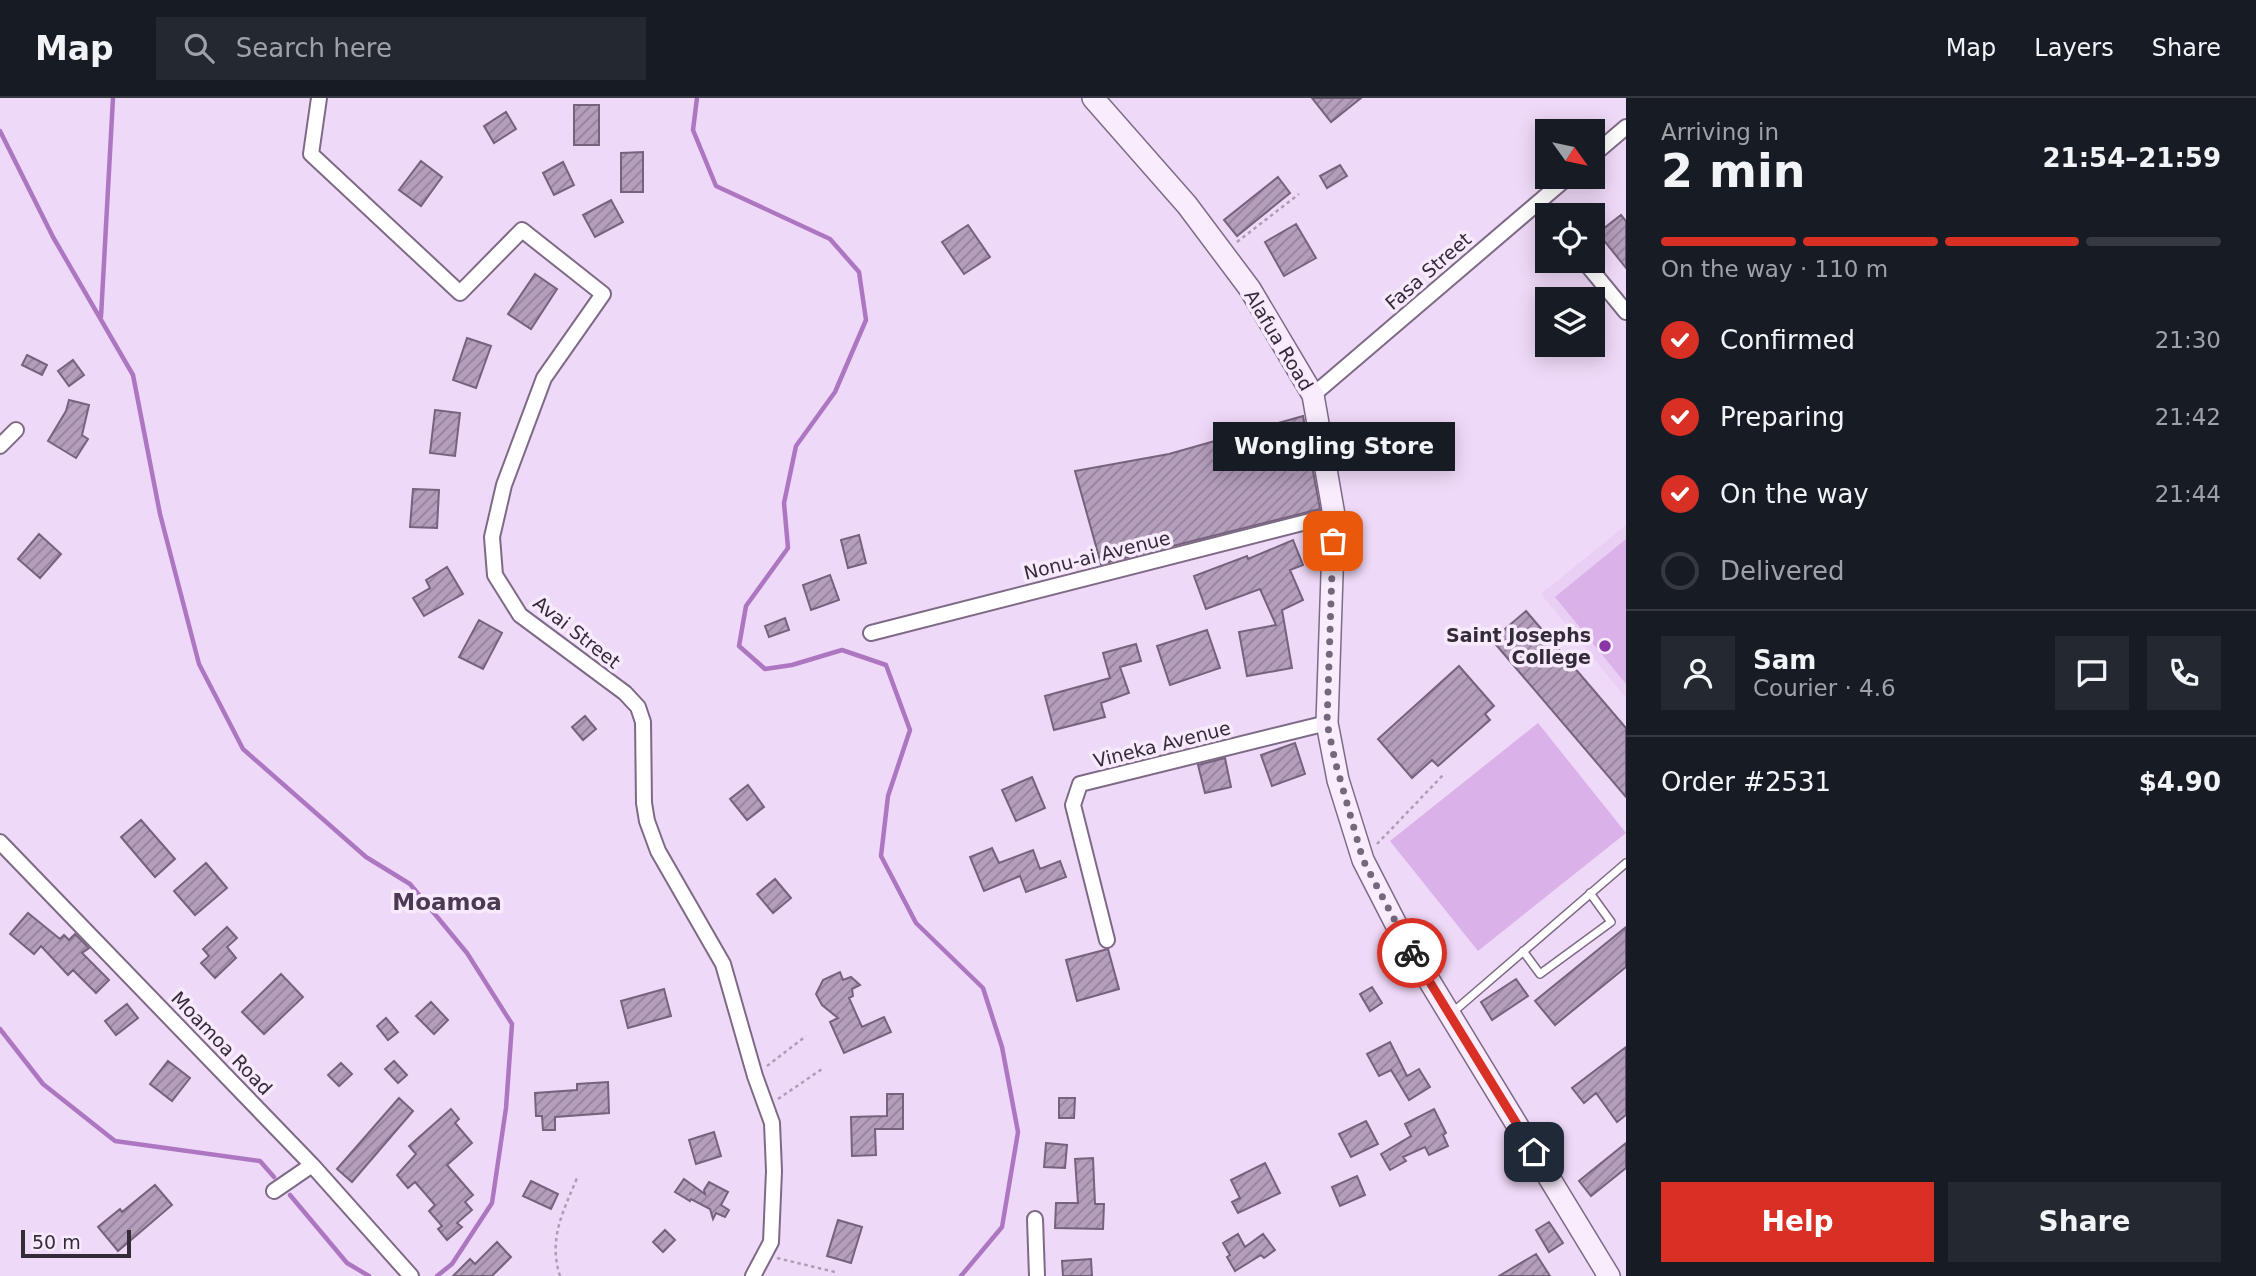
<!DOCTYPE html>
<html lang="en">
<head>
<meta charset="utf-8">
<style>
  body { margin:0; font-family:"DejaVu Sans",sans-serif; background:#242831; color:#f1f3f6; height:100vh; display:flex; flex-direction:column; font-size:26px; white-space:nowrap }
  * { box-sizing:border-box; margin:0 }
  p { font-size:23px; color:#9ea1a6 }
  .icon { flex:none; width:38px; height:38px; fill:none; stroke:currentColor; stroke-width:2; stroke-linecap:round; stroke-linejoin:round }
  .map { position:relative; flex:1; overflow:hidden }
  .drawer { display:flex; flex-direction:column; background:#171b24; width:630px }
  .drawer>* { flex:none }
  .needle { width:46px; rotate:123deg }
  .controls { position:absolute; left:1535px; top:21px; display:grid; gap:14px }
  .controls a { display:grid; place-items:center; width:70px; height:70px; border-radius:0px; background:#171b24; box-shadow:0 4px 18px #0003; font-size:35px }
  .scale { position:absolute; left:21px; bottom:18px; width:110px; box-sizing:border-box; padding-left:7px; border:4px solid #332b37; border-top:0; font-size:19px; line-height:24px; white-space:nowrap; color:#332b37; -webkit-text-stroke:5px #f7eafc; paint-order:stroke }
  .pin { position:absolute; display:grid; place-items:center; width:60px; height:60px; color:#fff; margin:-30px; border-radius:14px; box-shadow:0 4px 10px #0006 }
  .courier { position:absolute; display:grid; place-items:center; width:70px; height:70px; margin:-35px; border:5px solid #d93025; border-radius:50%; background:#fff; color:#222; box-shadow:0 2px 9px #0007 }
  .bubble { position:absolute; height:49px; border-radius:0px; background:#171b24; box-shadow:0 4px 18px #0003; font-size:23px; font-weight:700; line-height:49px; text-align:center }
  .overview em { font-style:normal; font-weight:700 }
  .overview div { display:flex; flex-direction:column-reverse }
  .overview { display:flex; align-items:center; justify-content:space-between; height:119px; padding:0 35px }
  h1 { font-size:46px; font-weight:700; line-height:52px }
  .bar { display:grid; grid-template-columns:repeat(4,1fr); gap:10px 7px; align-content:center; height:84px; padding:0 35px }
  .bar i { height:9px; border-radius:5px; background:#363941 }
  .bar .selected { background:#d93025 }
  .bar p { grid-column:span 4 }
  .line { display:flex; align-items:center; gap:18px; padding:0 35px; border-top:2px solid #363941 }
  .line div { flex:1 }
  .round { display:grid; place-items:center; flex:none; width:74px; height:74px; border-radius:0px; background:#242831 }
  ol { padding:0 35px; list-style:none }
  li { display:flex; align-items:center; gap:21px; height:77px }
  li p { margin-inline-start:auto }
  li .icon { padding:7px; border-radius:50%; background:#d93025; color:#fff; stroke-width:4 }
  li:last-child { color:#9ea1a6 }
  li i { width:38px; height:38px; border:4px solid #363941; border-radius:50% }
  .cta { display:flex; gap:14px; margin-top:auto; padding:14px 35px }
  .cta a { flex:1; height:80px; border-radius:0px; background:#d93025; color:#fff; font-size:28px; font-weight:700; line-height:80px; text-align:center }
  .cta a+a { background:#242831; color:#f1f3f6 }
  header { display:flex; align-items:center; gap:42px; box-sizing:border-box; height:98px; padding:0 35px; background:#171b24; border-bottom:2px solid #363941 }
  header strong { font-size:33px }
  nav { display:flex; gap:38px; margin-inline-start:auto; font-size:24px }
  .search { width:490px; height:63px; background:#242831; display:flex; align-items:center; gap:18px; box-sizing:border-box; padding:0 24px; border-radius:0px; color:#9ea1a6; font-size:26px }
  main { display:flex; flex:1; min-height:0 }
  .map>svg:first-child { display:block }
</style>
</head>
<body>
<header>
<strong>Map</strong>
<div class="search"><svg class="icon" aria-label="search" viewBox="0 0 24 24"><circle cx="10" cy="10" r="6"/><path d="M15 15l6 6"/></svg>Search here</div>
<nav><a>Map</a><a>Layers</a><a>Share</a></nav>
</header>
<main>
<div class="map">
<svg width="1626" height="1178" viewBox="0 0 1626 1178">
  <defs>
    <pattern id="building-hatch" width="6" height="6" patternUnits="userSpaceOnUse" patternTransform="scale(1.75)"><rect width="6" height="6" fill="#b49ebc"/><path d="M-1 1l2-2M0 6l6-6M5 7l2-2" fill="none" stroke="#93819a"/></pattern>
  </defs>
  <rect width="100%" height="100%" fill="#efd9f8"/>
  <path fill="#eacff5" d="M1626,427V600L1541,496Z"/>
  <path fill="#dab1e9" d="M1626,441V586L1555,499Z
    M1538,625L1626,735L1478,853L1390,743Z"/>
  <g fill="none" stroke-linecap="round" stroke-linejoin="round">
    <path stroke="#ad76c1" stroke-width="4.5" d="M697,0L693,32L716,88L830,141L859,174L866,222L835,294L796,348L784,405L788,450L746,508L739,548L765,571L792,567L842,552L886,567L910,632L888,698L881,758L916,825L983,890L1002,949L1018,1034L1002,1129L961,1178
      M0,33L53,139L133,277L160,416L199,566L243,651L366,759L410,786L467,855L512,926L506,1010L492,1105L452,1166L437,1178
      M101,219L113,0
      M0,931L43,986L115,1043L260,1063L274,1079
      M290,1097L347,1165L369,1178"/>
  </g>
  <path fill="url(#building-hatch)" stroke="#76627d" stroke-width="2" d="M1312,0H1361L1331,24Z
    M574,7H599V47H574Z
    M506,14L516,31L494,45L484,28Z
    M643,54V94H621V55Z
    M421,63L442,79L421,108L399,92Z
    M563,64L574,87L554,97L543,75Z
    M1340,67L1347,78L1327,90L1320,78Z
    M1278,79L1290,95L1237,138L1224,122Z
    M611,102L623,124L595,139L583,117Z
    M1621,117L1626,123V170L1598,135Z
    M1296,126L1316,160L1284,178L1265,144Z
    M968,127L990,159L964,176L942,144Z
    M535,176L557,191L531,231L508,216Z
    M467,240L491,248L476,290L453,282Z
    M27,257L47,267L42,277L22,267Z
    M73,262L84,277L69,288L58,273Z
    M69,302L89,307L82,337L88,341L76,360L48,343L66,313Z
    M435,312L460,315L455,358L430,355Z
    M1303,318L1320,411L1101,466L1075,373L1169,356Z
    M413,391L439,392L437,430L410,429Z
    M39,436L61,456L40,480L18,461Z
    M859,437L866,465L848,470L841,442Z
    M1293,442L1303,467L1290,472L1303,502L1282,512L1292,570L1247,578L1239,534L1276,527L1260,491L1206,511L1194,478L1247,458L1248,461Z
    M447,469L463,496L424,518L413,500L430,490L426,482Z
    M830,477L839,502L811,512L803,487Z
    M1526,513L1626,630V699L1492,542Z
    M785,520L789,532L769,539L765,528Z
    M479,522L502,535L483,571L459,559Z
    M1207,532L1220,570L1170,587L1157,548Z
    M1136,546L1141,563L1120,569L1129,595L1101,605L1105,619L1054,632L1045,598L1110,580L1103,555Z
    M1459,568L1494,608L1485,616L1490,622L1438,668L1432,662L1412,680L1378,641Z
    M585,618L596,631L583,642L572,629Z
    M1295,645L1305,676L1272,688L1261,657Z
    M1225,660L1231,689L1205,695L1198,667Z
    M1032,679L1045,710L1016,723L1002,692Z
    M748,687L764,709L747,722L730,701Z
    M141,722L175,761L155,779L121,739Z
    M992,750L999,765L1033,752L1040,771L1060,763L1066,779L1026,794L1020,778L984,793L970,759Z
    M206,765L227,790L195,817L174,793Z
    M775,781L791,800L773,815L757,796Z
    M28,815L60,841L64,837L69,842L75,836L89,850L82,855L109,882L96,895L73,872L68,877L41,848L34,856L10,836Z
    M227,829L237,840L227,849L236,860L215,880L201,865L209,858L203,851Z
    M1626,829V869L1555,927L1535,903Z
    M1108,851L1119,891L1077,903L1066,862Z
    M840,874L843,882L851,879L860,887L852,891L853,898L849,900L862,929L884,919L891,934L844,955L830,924L838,920L822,907L816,896L823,882Z
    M281,876L303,899L264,936L242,914Z
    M1516,881L1528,898L1492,922L1481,904Z
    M1372,889L1382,905L1370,913L1360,896Z
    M664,891L671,918L628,930L621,903Z
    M431,904L448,922L434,936L416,918Z
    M127,906L138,920L116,937L105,923Z
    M386,920L398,934L388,942L377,928Z
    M1390,944L1407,978L1419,971L1430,989L1409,1002L1391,972L1379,978L1367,956Z
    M1626,949V1017L1617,1024L1596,995L1584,1005L1572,990Z
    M168,963L190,980L172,1003L150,986Z
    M394,963L407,977L398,985L385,971Z
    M341,965L352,976L339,988L328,977Z
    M608,984L609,1015L555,1019V1032H543L542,1018H536L535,995L577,992V986Z
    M887,996H903V1031H875L876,1057L852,1058L851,1019L887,1018Z
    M399,1000L413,1013L352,1084L337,1071Z
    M1059,1000H1075L1074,1020H1059Z
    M451,1011L459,1021L455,1025L472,1045L447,1067L473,1097L465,1104L472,1112L457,1125L462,1129L447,1142L438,1131L442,1128L429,1113L435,1107L415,1084L408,1090L397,1077L416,1056L409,1048Z
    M1434,1011L1446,1035L1443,1037L1448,1048L1429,1057L1425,1049L1403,1059L1406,1063L1390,1072L1381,1056L1411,1038L1405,1026Z
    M1366,1023L1378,1046L1351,1059L1339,1036Z
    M714,1034L721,1058L696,1066L689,1042Z
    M1046,1045L1067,1047L1065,1070L1044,1069Z
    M1626,1045V1070L1591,1098L1579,1083Z
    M1093,1060L1095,1106H1104L1103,1131L1055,1130L1056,1105H1078L1075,1061Z
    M1265,1065L1280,1095L1238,1115L1232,1104L1240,1100L1231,1082Z
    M1357,1078L1365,1097L1340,1108L1332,1089Z
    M684,1081L705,1096L704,1092L709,1084L728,1094L721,1107L729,1112L725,1119L716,1115L713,1121L710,1111L691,1101L690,1103L675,1094Z
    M531,1083L558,1096L551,1111L523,1098Z
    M155,1087L172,1107L118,1153L98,1129L120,1111L122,1114Z
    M838,1122L862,1129L851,1165L827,1158Z
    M1549,1124L1563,1145L1549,1154L1536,1132Z
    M665,1132L675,1142L663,1154L653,1144Z
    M1238,1136L1245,1149L1263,1136L1275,1152L1264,1160L1261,1157L1235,1173L1227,1159L1230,1157L1223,1145Z
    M497,1144L511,1159L492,1178H453L470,1161L475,1166Z
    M1536,1156L1550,1178H1499Z
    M1091,1161L1092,1178H1063L1062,1163Z"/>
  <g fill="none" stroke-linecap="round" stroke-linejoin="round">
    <g stroke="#7e6a86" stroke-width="10">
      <path id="lane" d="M1523,853L1540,876L1611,824L1590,795
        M1453,914L1626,765"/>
    </g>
    <g stroke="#7e6a86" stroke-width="18">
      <path id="street" d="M319,0L311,56L460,195L522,132L603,196L544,280L504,387L492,439L495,477L520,517L625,595L638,609L643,624L644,705L647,723L658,753L723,866L755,978L772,1025L774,1073L771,1144L753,1178
        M1592,58L1626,29
        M1584,163L1626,214
        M1313,297L1568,79
        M0,348L16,332
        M871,535L1334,417
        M0,744L312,1067L411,1178
        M1107,842L1073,707L1080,686L1327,625
        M274,1093L312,1067
        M1035,1121L1037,1178"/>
    </g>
    <g stroke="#7e6a86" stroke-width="24">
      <path id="secondary" d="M1093,0L1187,107L1250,191L1313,297L1334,417L1327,625L1338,682L1363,762L1402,838L1609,1178"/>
    </g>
    <path stroke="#ae9db6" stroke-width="2.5" stroke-dasharray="3.5 3.5" stroke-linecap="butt" d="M1237,144L1299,96
      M1286,376L1308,371
      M1377,746L1444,676
      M767,968L806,938
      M778,1001L822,971
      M777,1160L835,1174
      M560,1178C548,1141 563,1114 577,1080"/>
    <use href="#lane" stroke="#fff" stroke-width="7"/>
    <use href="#street" stroke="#fff" stroke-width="14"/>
    <use href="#secondary" stroke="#f8ecfd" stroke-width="21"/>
  </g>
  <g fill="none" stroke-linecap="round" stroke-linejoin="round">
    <path stroke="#75687b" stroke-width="7" stroke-dasharray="0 12.6" d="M1333,443L1327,625L1335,663L1363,762L1412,855"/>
    <path stroke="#d93025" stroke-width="9" d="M1412,855L1534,1054"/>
  </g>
  <circle fill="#8a36a5" stroke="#f7eafc" stroke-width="2.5" cx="1605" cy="548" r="7"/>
  <g text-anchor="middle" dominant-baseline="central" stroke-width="7" stroke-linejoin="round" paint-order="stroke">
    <g font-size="19" fill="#332b37" stroke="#f7eafc">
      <text transform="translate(1428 173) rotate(-41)">Fasa Street</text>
      <text transform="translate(1279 242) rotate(59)">Alafua Road</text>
      <text transform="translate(1097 457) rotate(-14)">Nonu-ai Avenue</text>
      <text transform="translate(577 534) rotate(38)">Avai Street</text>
      <text transform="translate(1162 646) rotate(-14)">Vineka Avenue</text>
      <text transform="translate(222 945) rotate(46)">Moamoa Road</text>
    </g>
    <g font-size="19" font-weight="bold" fill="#332b37" stroke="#f7eafc" text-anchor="end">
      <text x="1591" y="537">Saint Josephs<tspan x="1591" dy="22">College</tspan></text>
    </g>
    <g font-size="23" font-weight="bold" fill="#4c3953" stroke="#f7eafc">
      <text x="447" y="804">Moamoa</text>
    </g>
  </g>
</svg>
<div class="controls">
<a><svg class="needle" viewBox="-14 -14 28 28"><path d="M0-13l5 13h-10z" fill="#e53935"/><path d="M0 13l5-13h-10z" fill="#9ea1a6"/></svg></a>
<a><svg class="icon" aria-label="locate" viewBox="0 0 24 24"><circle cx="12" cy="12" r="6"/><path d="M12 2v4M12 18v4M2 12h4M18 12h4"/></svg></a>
<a><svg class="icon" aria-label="layers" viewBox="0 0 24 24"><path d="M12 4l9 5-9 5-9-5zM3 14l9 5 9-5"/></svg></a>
</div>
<div class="scale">50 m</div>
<div class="pin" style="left:1333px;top:443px;background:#ea580c"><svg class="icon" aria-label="bag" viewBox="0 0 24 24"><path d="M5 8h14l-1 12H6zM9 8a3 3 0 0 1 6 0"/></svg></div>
<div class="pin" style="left:1534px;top:1054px;background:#1f2937"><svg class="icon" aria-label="home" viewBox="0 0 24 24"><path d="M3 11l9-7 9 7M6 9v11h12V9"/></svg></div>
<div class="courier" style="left:1412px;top:855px"><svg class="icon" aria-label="bike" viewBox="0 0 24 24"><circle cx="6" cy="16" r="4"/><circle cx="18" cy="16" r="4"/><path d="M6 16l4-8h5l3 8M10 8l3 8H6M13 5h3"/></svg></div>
<div class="bubble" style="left:1213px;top:324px;width:242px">Wongling Store</div>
</div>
<section class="drawer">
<div class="overview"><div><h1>2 min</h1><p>Arriving in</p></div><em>21:54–21:59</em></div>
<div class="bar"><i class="selected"></i><i class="selected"></i><i class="selected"></i><i></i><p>On the way · 110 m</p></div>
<ol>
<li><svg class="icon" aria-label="check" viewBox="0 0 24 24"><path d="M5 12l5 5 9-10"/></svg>Confirmed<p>21:30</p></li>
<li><svg class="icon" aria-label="check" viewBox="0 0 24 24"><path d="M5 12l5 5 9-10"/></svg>Preparing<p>21:42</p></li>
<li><svg class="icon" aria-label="check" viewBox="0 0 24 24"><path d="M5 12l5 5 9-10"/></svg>On the way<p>21:44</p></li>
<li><i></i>Delivered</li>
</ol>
<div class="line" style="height:126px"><a class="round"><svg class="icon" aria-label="person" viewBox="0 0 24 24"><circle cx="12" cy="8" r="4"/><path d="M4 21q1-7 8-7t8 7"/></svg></a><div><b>Sam</b><p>Courier · 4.6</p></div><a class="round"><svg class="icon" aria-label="chat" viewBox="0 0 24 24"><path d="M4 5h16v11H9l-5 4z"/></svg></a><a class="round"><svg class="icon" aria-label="phone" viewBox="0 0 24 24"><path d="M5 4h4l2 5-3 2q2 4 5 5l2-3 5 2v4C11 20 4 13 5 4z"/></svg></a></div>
<div class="line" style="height:91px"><div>Order #2531</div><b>$4.90</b></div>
<div class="cta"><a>Help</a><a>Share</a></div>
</section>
</main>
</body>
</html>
